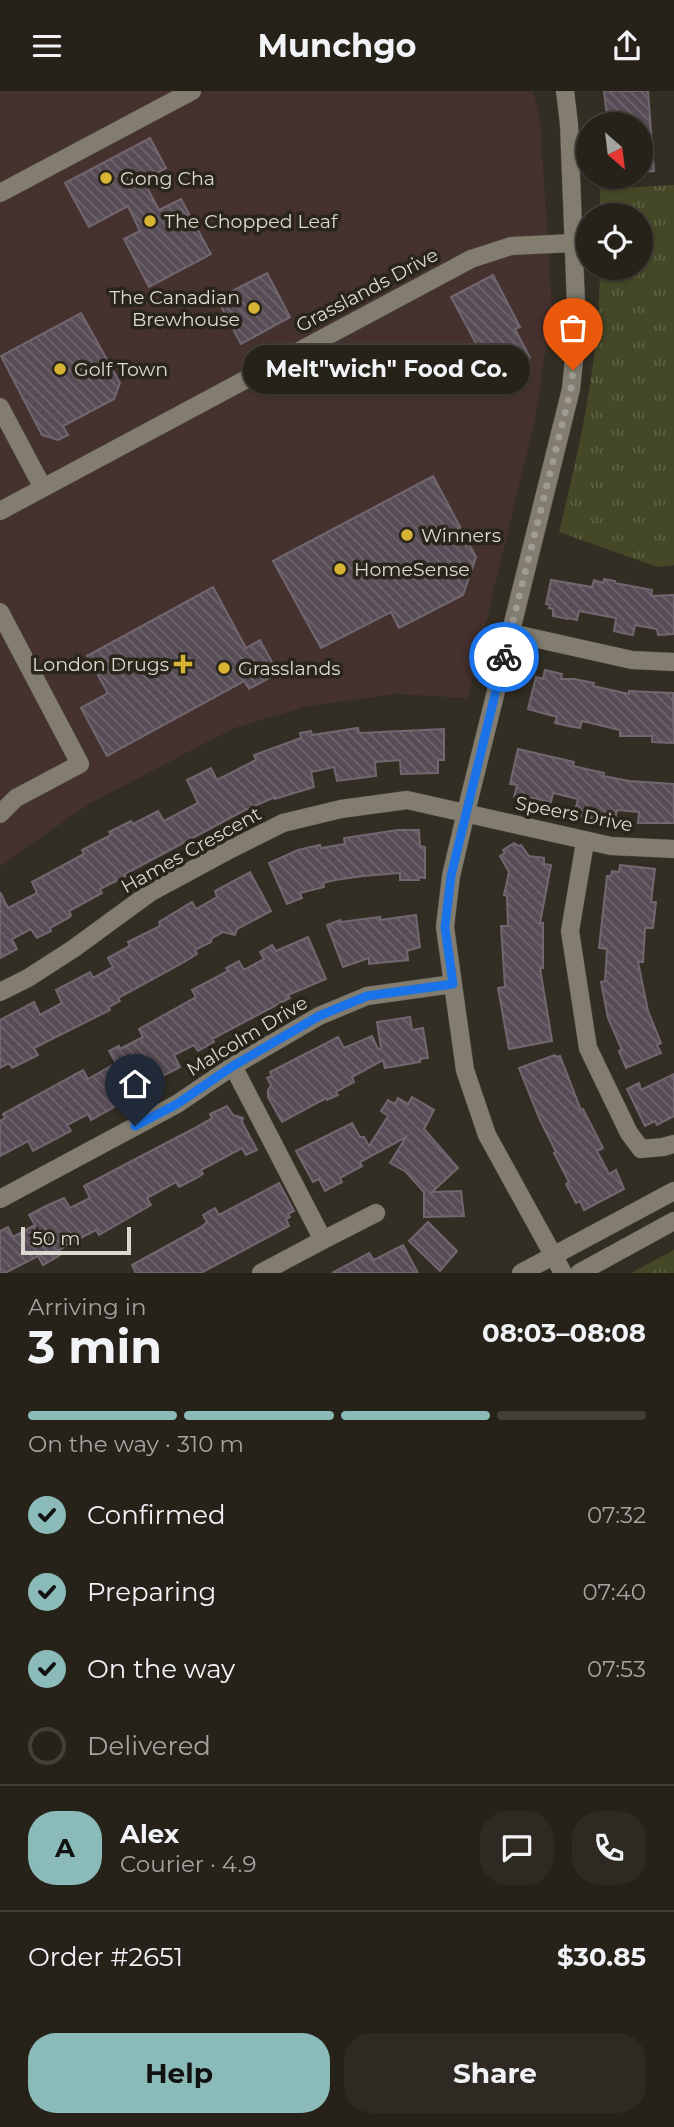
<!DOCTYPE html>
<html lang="en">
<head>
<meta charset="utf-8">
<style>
  body { margin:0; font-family:Montserrat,sans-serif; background:#2e2a23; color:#f1f3f6; height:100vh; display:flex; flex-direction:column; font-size:26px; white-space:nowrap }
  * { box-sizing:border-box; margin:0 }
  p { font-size:23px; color:#a4a4a2 }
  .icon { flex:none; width:38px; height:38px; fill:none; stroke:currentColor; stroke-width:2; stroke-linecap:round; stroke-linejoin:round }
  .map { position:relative; height:1182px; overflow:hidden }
  .side { display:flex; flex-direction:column; background:#26221a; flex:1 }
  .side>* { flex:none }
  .needle { width:46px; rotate:152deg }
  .tools { position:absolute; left:576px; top:21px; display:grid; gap:14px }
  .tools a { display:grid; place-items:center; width:77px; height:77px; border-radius:50%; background:#26221a; box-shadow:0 2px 5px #0004,0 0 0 2px #423f39; font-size:35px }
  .scale { position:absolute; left:21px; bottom:18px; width:110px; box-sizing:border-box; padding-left:7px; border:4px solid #dbd8d1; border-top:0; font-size:19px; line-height:24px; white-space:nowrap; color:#dbd8d1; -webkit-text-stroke:5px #29251a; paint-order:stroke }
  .pin { position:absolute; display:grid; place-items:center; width:60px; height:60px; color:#fff; margin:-72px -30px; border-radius:50% 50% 50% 0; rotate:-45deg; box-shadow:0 0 7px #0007 }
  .pin .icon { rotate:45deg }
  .courier { position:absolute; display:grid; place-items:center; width:70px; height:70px; margin:-35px; border:5px solid #1a73e8; border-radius:50%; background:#fff; color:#222; box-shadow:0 2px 9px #0007 }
  .bubble { position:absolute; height:49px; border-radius:24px; background:#26221a; box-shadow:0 2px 5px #0004,0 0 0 2px #423f39; font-size:23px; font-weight:700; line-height:49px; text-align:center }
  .summary em { font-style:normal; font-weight:700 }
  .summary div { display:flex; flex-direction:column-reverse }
  .summary { display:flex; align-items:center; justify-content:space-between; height:119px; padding:0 28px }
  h1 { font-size:46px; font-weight:700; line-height:52px }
  .bar { display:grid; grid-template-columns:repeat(4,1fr); gap:10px 7px; align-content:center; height:84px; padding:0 28px }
  .bar i { height:9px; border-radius:5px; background:#423f39 }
  .bar .current { background:#8bbbb9 }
  .bar p { grid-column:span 4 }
  .line { display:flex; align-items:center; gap:18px; padding:0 28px; border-top:2px solid #423f39 }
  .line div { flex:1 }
  .round { display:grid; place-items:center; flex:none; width:74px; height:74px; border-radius:28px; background:#2e2a23 }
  ol { padding:0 28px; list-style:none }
  li { display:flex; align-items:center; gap:21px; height:77px }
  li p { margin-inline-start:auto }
  li .icon { padding:7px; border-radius:50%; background:#8bbbb9; color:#111; stroke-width:4 }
  li:last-child { color:#a4a4a2 }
  li i { width:38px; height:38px; border:4px solid #423f39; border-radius:50% }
  .action { display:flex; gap:14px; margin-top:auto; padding:14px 28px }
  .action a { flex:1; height:80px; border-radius:28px; background:#8bbbb9; color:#111; font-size:28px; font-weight:700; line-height:80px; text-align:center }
  .action a+a { background:#2e2a23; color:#f1f3f6 }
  header { display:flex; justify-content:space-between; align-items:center; height:91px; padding:0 28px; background:#26221a; font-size:32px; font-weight:700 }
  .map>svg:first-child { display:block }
</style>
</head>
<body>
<header><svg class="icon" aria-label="menu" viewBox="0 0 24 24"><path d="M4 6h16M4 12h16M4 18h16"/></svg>Munchgo<svg class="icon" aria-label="share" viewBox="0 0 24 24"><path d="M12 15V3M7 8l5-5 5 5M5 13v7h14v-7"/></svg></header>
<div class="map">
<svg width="674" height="1182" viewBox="0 0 674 1182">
  <defs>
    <pattern id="park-tufts" width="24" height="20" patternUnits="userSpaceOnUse" patternTransform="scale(1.75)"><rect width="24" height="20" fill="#444826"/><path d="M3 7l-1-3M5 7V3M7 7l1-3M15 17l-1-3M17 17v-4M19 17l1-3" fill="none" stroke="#5e6244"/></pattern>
    <pattern id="building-back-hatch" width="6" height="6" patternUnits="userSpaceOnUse" patternTransform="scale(1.75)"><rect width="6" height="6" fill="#584d56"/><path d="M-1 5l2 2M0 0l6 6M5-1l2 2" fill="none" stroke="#6f666d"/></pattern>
  </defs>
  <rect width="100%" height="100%" fill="#332e23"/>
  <path fill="#45312e" d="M0,0H533L540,27L552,217L535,328L468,607L396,603L308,615L234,637L87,714L0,775Z"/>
  <path fill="url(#park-tufts)" d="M674,94V474L657,476L559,441C581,352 599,269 600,177H640V124H600V98Z
    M674,1159V1182H631Z"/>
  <path fill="url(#building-back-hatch)" stroke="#726770" stroke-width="2" d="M604,0H648L654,80L640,81V33H608Z
    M150,47L166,77L143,89L159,119L181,108L211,163L149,196L124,148L140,140L128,115L89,136L65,92Z
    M267,182L290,226L241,253L217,208Z
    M493,184L520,236L515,238L530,267L494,286L451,206Z
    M81,222L120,292L114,308L63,335L68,344L58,349L42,344L1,265Z
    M433,385L476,466L463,504L399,537L391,521L321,557L273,470Z
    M604,488L615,490V492L652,499L651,505L674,504V543L658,544L657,538L635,534L633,544L622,542L614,540L616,527L579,520L577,529L569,527L568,528L553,525V518L549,517L550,514L546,513L551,489L592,496L594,489L603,492Z
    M213,496L246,557L260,549L278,582L249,598L244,590L107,665L81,617L108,602L87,565Z
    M545,579L562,583L561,588H574L594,592L593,595L629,603V600L673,602L674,652L652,651V645H620V639L582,630L580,637L573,636L555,632L557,626L528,618L536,586L543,588Z
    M358,637L359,642L444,638V669H438V682L401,683L400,669L375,671L376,685L337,690L334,676L311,681L314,696L275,708V706L245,719L125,783L126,785L100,798L102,802L69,820L71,824L70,826L50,837L51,840L37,847L31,838L12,848L17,858L0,867V801L8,817L37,802L32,791L84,763L82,759L111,744L109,741L131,730L133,733L158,720L164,730L198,712L187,689L211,677L217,689L256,669L254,664L301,647L300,642L311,640L312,644Z
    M518,658L574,671L573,675L604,682L603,685L629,690L674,693V732H638L639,721L617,719L615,729L594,726V728L574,724L578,708L553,702L551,711L532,707L531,710L514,706L517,694L510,693Z
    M398,739H419L420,755L425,756V787L418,786L419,789H400V782L363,785L335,789L323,792L324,796L300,802L302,807L287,813L269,772L298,759L320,754L321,757L345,753L344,747Z
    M514,752L519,755L521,754L529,765L544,767V773L551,774L540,832H543V877H540L552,950L509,958L498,897L505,896L501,835H508L507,805L504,804L509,781L500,765L505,762L503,759Z
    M620,774L655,778L651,811H656L653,837H645L643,871H638L648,920L661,952L657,954L661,962L626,977L619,960L622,959L608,927L601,891L605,890L607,858L599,857L607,785H611L612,780L619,781Z
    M250,781L271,820L237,838L235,844L223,841L212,847L211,851L195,859L197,863L186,870L118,907L120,910L109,916L110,919L34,957L38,964L12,977L9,972L0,977V929L34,911L40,924L62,912L56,899L90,881L93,887L113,876L108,867L130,855L128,851L160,835L159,831L192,811L196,818L217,806L215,800Z
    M416,824L420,856L407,860L408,869L369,873V867L343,876L327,834L340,829L341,831L380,826V829Z
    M308,846L326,888L288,904L290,907L212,948L214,951L198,960L194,954L174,964L180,976L159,987L161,990L144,999L141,993L120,1005L123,1011L91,1029L88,1023L67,1034L71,1040L33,1060L28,1050L0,1065V1030L5,1027L3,1023L83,979L88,988L116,972L109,960L119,955L120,958L143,946L139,938L196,906L192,899L228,880L226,877L239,870L244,879L264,868L260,861L272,854L276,860Z
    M410,926L412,939L423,937L428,967L420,968V971L385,977L383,969L352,986L354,991L336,1001L338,1004L327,1009L326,1007L282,1031L268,1006V999L271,994L267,987L272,985L270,981L338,946L344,957L372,945L378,958L381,957L377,931Z
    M555,964L556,966L560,965L581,1019L583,1018L603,1057L597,1060L609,1083L616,1079L624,1098L584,1119L580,1110L576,1112L566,1093L569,1091L554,1062L556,1061L540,1029L519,977Z
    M674,983V1025L657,1034L655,1030L645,1035L627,998L639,992L641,999Z
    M412,1006L434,1019L424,1038L458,1077L432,1101L461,1100L464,1125L424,1126V1101L406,1081L390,1072L406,1046L360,1071L362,1075L340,1087L342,1091L325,1100L319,1088L313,1091L296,1060L352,1032L360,1046H364L369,1055L388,1025L381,1020L388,1009L395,1013L398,1007L408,1013Z
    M227,1015L233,1024L243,1027L242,1031L257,1059L246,1064L242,1057L201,1079L203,1083L195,1088L179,1096L176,1091L147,1107L151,1114L99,1144L96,1139L67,1154L58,1160L60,1164L43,1174L38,1165L5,1182H0V1140L8,1136L13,1146L35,1134L29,1124L46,1115L64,1107L70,1117L90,1107L84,1095L193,1038L212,1027L210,1023Z
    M279,1092L294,1120L288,1123L290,1126L286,1128L289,1135L201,1182H136L132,1174L203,1135L207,1131L203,1124L215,1117L219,1124Z
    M428,1131L457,1160L440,1180L409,1150Z
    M403,1154L418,1182H332L369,1162L374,1169Z"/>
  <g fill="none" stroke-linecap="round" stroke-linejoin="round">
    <g stroke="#4d493f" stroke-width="19">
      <path id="minor" d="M0,102L192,0
        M0,316L43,397
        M0,420L471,168L511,155L574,152
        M0,521L80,673L16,707L0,723
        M511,542L632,569L674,571
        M585,751L570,840L588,957L629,1042L641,1058L663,1056L674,1053
        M0,901L28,887L73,858L151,801L229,759L283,732L341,718L407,709L611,755L674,758
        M233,975L323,1149L261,1182
        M0,1108L177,1013L233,975L319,925L367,905L453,893
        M323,1149L376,1122
        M521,1182L674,1100
        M563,1182L487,1044L465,979L445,836L451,785L466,721L571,298L577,239L569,33L565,0
        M579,1182L674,1130"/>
    </g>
    <use href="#minor" stroke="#827d6f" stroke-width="18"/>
  </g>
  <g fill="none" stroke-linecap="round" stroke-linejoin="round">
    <path stroke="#a09c94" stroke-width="7" stroke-dasharray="0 12.6" d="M504,566L571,298L573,279"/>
    <path stroke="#1a73e8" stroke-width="9" d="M135,1035L177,1013L233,975L319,925L367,905L453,893L445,836L451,785L504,566"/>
  </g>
  <g fill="#d8b434" stroke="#29251a" stroke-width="2.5">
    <circle cx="106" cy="87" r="7"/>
    <circle cx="150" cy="130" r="7"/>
    <circle cx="254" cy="217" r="7"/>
    <circle cx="60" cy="278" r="7"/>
    <circle cx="407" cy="444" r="7"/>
    <circle cx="340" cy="478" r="7"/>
    <path d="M179.5 562.5h7v7h7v7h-7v7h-7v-7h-7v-7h7z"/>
    <circle cx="224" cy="577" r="7"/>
  </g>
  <g text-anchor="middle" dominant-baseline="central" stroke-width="7" stroke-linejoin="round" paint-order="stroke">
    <g font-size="19" fill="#dbd8d1" stroke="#29251a" text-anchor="start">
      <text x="120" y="87">Gong Cha</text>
      <text x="164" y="130">The Chopped Leaf</text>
      <text x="240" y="206" text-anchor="end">The Canadian<tspan x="240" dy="22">Brewhouse</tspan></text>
      <text x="74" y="278">Golf Town</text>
      <text x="421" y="444">Winners</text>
      <text x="354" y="478">HomeSense</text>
      <text x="169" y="573" text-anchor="end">London Drugs</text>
      <text x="238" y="577">Grasslands</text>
    </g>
    <g font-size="19" fill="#dbd8d1" stroke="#29251a">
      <text transform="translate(367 199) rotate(-28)">Grasslands Drive</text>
      <text transform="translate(574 723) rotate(11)">Speers Drive</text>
      <text transform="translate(191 759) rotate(-29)">Hames Crescent</text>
      <text transform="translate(247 945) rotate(-31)">Malcolm Drive</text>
    </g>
  </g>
</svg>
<div class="tools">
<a><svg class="needle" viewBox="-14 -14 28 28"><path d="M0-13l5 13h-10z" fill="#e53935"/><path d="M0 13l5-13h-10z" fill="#a4a4a2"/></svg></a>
<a><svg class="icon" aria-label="locate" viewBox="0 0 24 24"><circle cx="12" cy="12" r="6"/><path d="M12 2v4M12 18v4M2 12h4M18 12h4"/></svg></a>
</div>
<div class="scale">50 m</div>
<div class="pin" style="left:573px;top:279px;background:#ea580c"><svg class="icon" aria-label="bag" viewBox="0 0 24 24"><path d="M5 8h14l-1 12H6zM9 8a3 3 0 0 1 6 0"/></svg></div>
<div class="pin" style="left:135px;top:1035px;background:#1f2937"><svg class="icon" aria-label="home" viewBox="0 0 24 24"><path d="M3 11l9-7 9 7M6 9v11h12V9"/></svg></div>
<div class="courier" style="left:504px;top:566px"><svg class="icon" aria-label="bike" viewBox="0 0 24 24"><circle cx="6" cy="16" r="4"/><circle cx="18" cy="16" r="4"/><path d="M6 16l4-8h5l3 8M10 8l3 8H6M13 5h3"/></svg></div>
<div class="bubble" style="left:243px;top:254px;width:287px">Melt&quot;wich&quot; Food Co.</div>
</div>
<section class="side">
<div class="summary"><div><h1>3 min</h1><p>Arriving in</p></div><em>08:03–08:08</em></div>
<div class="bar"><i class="current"></i><i class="current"></i><i class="current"></i><i></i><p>On the way · 310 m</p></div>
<ol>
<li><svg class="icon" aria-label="check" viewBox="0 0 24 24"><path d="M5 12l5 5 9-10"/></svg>Confirmed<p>07:32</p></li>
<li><svg class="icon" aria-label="check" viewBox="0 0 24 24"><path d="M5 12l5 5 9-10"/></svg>Preparing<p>07:40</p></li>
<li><svg class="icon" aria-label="check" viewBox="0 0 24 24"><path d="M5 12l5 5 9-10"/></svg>On the way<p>07:53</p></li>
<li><i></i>Delivered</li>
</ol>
<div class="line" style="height:126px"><b class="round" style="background:#8bbbb9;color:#111">A</b><div><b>Alex</b><p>Courier · 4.9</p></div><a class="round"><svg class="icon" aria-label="chat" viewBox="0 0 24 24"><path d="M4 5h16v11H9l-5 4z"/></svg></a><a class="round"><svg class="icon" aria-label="phone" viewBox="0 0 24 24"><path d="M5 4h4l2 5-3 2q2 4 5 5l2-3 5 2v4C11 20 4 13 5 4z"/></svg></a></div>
<div class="line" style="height:91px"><div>Order #2651</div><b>$30.85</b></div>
<div class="action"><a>Help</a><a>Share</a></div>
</section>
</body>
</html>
